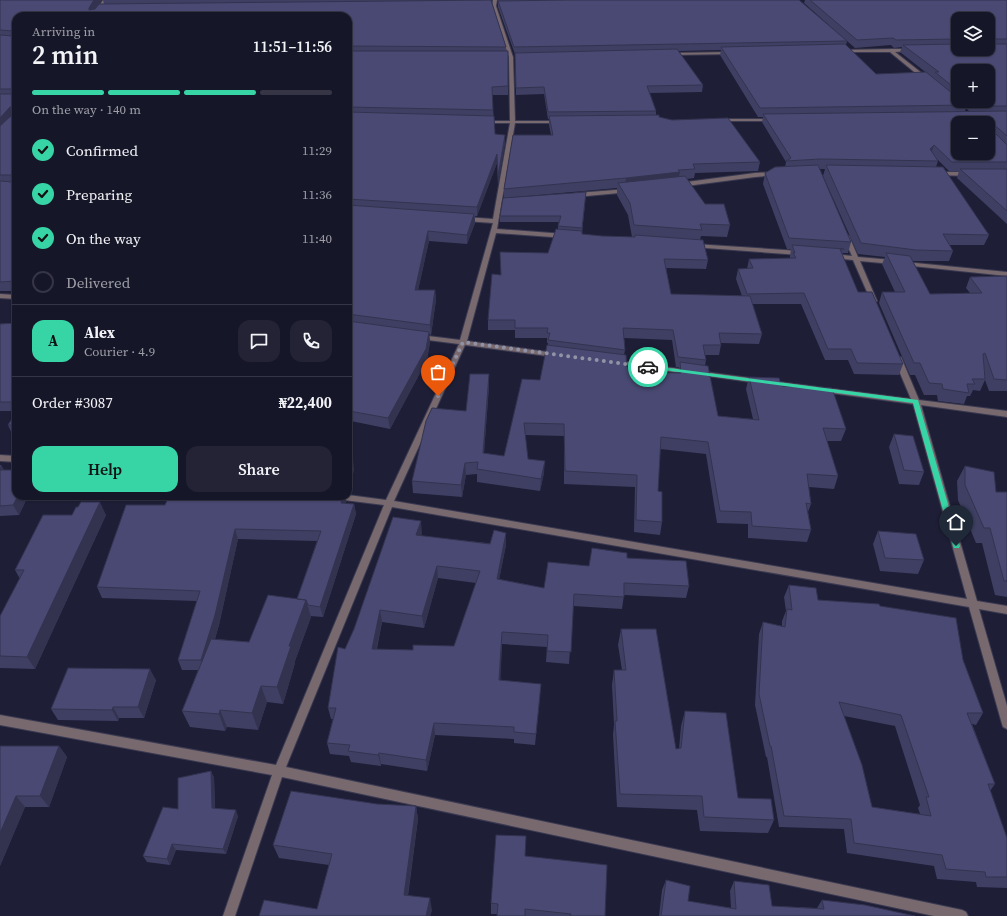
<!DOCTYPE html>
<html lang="en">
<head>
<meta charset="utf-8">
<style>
  body { margin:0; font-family:"Source Serif 4",serif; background:#232335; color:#f1f3f6; height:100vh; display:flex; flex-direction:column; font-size:15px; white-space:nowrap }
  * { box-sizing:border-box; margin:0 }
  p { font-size:13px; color:#9e9fa8 }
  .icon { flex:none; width:22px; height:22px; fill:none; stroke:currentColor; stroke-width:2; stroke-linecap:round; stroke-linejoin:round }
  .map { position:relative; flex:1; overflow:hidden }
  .sheet { position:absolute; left:12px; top:12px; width:340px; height:488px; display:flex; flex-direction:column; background:#161629; border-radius:12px; box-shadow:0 1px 3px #0004,0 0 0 1px #353546 }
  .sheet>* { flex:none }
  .controls { position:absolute; left:951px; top:12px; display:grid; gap:8px }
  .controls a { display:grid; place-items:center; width:44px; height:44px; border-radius:8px; background:#161629; box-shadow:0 1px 3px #0004,0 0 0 1px #353546; font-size:20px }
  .pin { position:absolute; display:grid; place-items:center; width:34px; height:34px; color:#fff; margin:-41px -17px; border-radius:50% 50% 50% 0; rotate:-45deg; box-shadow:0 0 4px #0007 }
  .pin .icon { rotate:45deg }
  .courier { position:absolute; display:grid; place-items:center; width:40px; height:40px; margin:-20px; border:3px solid #37d4a6; border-radius:50%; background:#fff; color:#222; box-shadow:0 1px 5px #0007 }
  .overview em { font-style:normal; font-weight:600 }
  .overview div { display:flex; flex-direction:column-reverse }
  .overview { display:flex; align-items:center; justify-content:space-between; height:68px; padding:0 20px }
  h1 { font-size:26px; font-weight:600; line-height:30px }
  .bar { display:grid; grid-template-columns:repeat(4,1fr); gap:6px 4px; align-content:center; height:48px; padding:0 20px }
  .bar i { height:5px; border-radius:3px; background:#353546 }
  .bar .active { background:#37d4a6 }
  .bar p { grid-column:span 4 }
  .line { display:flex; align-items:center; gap:10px; padding:0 20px; border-top:1px solid #353546 }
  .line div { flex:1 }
  .round { display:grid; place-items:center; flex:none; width:42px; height:42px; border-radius:12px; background:#232335 }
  ol { padding:0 20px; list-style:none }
  li { display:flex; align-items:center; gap:12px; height:44px }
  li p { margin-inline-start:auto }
  li .icon { padding:4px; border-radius:50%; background:#37d4a6; color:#111; stroke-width:4 }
  li:last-child { color:#9e9fa8 }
  li i { width:22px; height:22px; border:2px solid #353546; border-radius:50% }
  .action { display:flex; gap:8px; margin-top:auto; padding:8px 20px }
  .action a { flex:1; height:46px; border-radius:12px; background:#37d4a6; color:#111; font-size:16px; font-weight:600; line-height:46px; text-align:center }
  .action a+a { background:#232335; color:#f1f3f6 }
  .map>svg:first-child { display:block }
</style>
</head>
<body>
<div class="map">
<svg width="1007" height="916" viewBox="0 0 1007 916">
  <rect width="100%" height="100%" fill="#1e1e37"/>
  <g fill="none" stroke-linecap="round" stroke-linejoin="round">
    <g stroke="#3a3a52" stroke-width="2">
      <path id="minor" d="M493,0H497L496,6L513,57L515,121H559L561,122L559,123H515L497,229L565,234L568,236L565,238L496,233L467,341L555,353L559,355L555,357L465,345L394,501L967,599L913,404L771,385L767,383L771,381L911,399L894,359L895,357H901L919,400L1007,411V417L921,405L977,601L1007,606V614L979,609L1007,706V729L1003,727L1002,724L969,607L392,507L286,767L962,910L966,912L968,916H934L282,777L235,916H223L272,775L0,725V715L276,765L384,505L336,499L333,498L332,496H348V495L386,500L459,344L420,339L417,337L420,335L460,340L493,223L465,221L462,219L465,217L493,219L510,123H485L483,122L485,121H510L509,57L492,6Z
        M891,49H913V50L911,51L895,52L928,78V80H924L890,52H841L839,51L841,50Z
        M731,52L733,53V54L671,55L669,54L671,53Z
        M717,119H773L775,120L773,121H719L717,120Z
        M775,172L778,174L777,175L755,177L679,187L676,185L679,183L755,173Z
        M938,172H969L972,174L969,176L936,175L935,174Z
        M628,189L631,191L630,192L576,197L573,195L576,193Z
        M846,234L849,236L858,257L893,260L896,262L893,264L860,261L877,301L876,302L874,303L871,301L853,260L833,258L830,256L833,254L852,256L843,236Z
        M694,244L800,251L803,253L800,255L692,247V245Z
        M905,262L1007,272V276L903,265V263Z
        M0,294L16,295V299L0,298Z
        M613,360L688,370L692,372L688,374L616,364L612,362Z
        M697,371L758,379L762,381L758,383L700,375L696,373Z
        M0,455L16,456V462L0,461Z"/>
    </g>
    <g stroke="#3a3a52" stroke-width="2">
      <path id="tertiary" d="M103,0H107L96,16H92Z"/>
    </g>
    <use href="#minor" fill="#78696e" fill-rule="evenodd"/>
    <use href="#tertiary" fill="#78696e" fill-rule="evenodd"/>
  </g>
  <path fill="#3f3f63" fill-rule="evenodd" d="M0,0L99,4H104L103,0H492L491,1L506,47V51H508V95H492L495,134L505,143L498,185L497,163L477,216H475V223L467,244L429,241L418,290H435L436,300L431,335L429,334L430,342L427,360L390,429L351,421L348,434V16H16V291H0Z
    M498,0H799L838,33L804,3L805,0H1007V224L957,178L959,171H949L937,159L938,161L936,167L989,235L984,245H949L953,251L949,261H912L930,294L970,293L966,288L970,277L1007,276V391H989L985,380L980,391L973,390L970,396H967L964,404L938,401L937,395H924L915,375H910L879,303L882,292H895L882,264L885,257L858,254L823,176L825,169H819L851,242L848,253H843L842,255L858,292L903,364L899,375L854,374L848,360H825L801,304H752L762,334L759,344L721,343V345L719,355H705L706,360L705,366L718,416L753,419L746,389L749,377L782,386L846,429L841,441H827L838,476L834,489L809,487L811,504L808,512L811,530L807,542L748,538V524L717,523L706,454L660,449L658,491L662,522L660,535L634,532L635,487L564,484V436L525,435L528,459L544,473L540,491L477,482V474L466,475L462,497L413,493L412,481L466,411L489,386L484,453L504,456L540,380L548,345V343H547V338H515V330H488V320L501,275L500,252L548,253L558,230V226L559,222H500V216L586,192L582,234L602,236L632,237L628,215L617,195V188L504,198V189L551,135L549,125V119H548L544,94L516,95L515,54L498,7ZM958,19H988V49H958ZM847,41L855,48L891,45L894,48L902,47L900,52L933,78L876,74L846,45ZM721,50L720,55L758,117H763L762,122L786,162L785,167L765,173L763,184L787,249H791L790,256V258L749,259L747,269H738L736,279L742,296L671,294L666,268L706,269L708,260L700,240L701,236L727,237L730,225L705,204L687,179L694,178L695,173L758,171L760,162L656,115V111L650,93L702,92L703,85L678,51ZM958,71L988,101H958ZM966,108L969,111H965ZM624,338L672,340L676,367H679L678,373L636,372L627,367L624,355L625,350Z
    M16,323V411H0V324Z
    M8,425H16V434H12Z
    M894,434L924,472L919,485L899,484L889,447Z
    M0,465H1L4,470L16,496H28L19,515L0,516Z
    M965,466L996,492H1007V597L995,595L982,543H976L958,500L957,481Z
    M304,498L346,502L345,504H354L356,514L323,617L310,616L311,617L295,661V663L283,704L267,702L258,730L227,727L225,731L190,727L182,711L198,670H182L178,660L197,601L102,598L97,587L165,505ZM238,539L317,541L297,599L249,642L215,639L219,625Z
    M72,515H106L35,669L0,668V669V616L20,579L15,570Z
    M878,531L924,560L918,574L880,571L873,544Z
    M422,533L421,536L506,545L499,579L544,588L589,566L627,558L689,586L686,598L624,595L622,609L573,606L569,664L546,662L547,647L502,644L500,680L540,696L535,745L514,743V739L435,735L427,771L381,764V766L351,762L349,756L330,754L327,743L333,719H331L328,708L345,649ZM438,578L476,583L454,646L413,650L377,649L382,622L424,628Z
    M789,585L818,600L880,606L963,660L983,713L976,725L972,724L995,784L990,791L1007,838V888L977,887L976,882L937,879L934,866L847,853L844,829L779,827L767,757H766L755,705L759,634L763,622L782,626V621L786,611L784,597ZM844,716L895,726L920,805L918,808L920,814L872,807Z
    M621,629L676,749H679L681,726L685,711L738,798L774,820L768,833L700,831L697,810L617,807L613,735L614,725L612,685L614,670H622L618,645Z
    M156,680L144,718H119L118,721L58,720L51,709Z
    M0,746H59L67,757L49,807H25L0,866Z
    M214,777L215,808L238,816L226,854L176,850L170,865L147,862L143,856L178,809Z
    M377,804L416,806L418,819L408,896L432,910L430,916H259L317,909L329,865L279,858L273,845Z
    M525,856L605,916H497V914H491V903Z
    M666,880L688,901L731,908L730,891L734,881L772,906L817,908L822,900L915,916H659L662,890Z"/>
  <path fill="#333350" d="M94,0H102L91,15L89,8Z
    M10,107L13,116L0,130V118Z
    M505,135V143L498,185V176Z
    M934,145L931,154L930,149Z
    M497,154V163L477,216V207Z
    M680,172L678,181L625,188L626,178Z
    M474,214L475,223L467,244V235Z
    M428,231L429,241L416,300L415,290Z
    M435,290L436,300L431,335L430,325Z
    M429,332L430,342L427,360L390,429L388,418Z
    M489,374V386L483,465V453Z
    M349,411L351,421L348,434V417Z
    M353,459L354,470L348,494V477Z
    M545,461L544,473L540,491L541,479Z
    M465,463L466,475L462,497L461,485Z
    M1,465L7,475L0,473V468Z
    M18,496H28L19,515L13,505Z
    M343,496H345L346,502L343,514L341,503Z
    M100,502L106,515L35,669L27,657Z
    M354,504L356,514L323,617L320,607Z
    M421,521L422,533L418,548L416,535Z
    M235,529L238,539L219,625L205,670L201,660Z
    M506,533V545L497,591V579Z
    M437,566L438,578L424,628L422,616Z
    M306,600L311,617L295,661V663L283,704L277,687L289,646Z
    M380,610L382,622L374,660L372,649Z
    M502,632V644L500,691L499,680Z
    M150,669L156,680L144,718L138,707Z
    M261,686L267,702L258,730L252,713Z
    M113,707L119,718L118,721L112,710Z
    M220,710L227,727L225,731L219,714Z
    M434,723L435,735L427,771L426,760Z
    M59,746L67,757L49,807L40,796Z
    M379,753L381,764V766L378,755Z
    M211,771L214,777L215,814L212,808Z
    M16,796L25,807L0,866V833Z
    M416,806L418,819L406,907L404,895Z
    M236,810L238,816L226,854L223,849Z
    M172,844L176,850L170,865L167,859Z
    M430,898L432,910L430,916H426Z"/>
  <path fill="#494973" stroke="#333350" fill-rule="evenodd" d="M0,0H94L89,8V10L95,9L99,4L491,0L506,47L348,46V16H16V281L0,282V181L12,182L14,177L12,175H0V126L14,113V107H10L0,118V94H13L14,91L13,89H0V35L13,36L15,32L13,31L0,30Z
    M569,0H799L847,41L514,47L498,1Z
    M810,0H1007V39H988V19H958V39L896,40L893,38L857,40Z
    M845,44L876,74L926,72L958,98V101H962L967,105L760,108L721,47Z
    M958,44V49H988V44H1007V106H977L971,101H988V71H958V91L935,72H939L903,45Z
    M677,49L703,85L647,86L656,111L548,112L544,87L516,88L515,53Z
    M348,51H508V86L492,87L493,110L348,107Z
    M1007,111V136L991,122L990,128L1007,145V162H952L934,145L930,149L938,161L820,159L786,161L791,158L763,114ZM958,123H988V153H958Z
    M348,112L494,116L495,134L505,135L498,176L497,154L477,207L348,199Z
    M659,115V117L672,120L728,118L760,162L693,164L695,169L678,170L680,172L626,178L504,189L513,135H553L549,116Z
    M818,165L851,242L789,238L765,173L775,167Z
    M826,165L943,167L989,235L943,234L953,251L916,250L861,243Z
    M960,169H1007V211Z
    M685,176L705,204H724L730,225L700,224L702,230L634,225L630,203L618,183Z
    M586,192L582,228L558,226L561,216H500L503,198Z
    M348,205L474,214L467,235L428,231L415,290H435L430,325L348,314Z
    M556,229L582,231V234L602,236L635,237V235L703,240L708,260L664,259L671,294L750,296L762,334L719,333L721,345H703L706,360L678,357L673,330L623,328L625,350L548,340L550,333H547L548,328H515V320H488L492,274L501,275L500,252L548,253Z
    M792,245L844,249H840L858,292H872L903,364L857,363L851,349H828L804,293L747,294L738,269L753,268L749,259L796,258L793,253H795Z
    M886,253L910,256L930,294L982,293L970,277L1007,276V380L994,379L985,353L983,354L985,379H972L975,384H967L969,393L943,389L942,384L929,383L920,363H914L882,292H905Z
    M348,321L429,332L426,349L388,418L349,411L348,417Z
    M16,323V402H0V324Z
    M547,345L626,355L627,367H636V372L681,373L680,362L708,366L718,416L759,420L749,377L779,378L782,386L832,388L846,429L823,428L838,476L807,474L811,504L806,503L811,530L752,526L751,512L720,511L708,442L661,437L658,491L662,492V522L636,520L637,475L565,471L564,424L524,423L528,459L545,461L541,479L477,469L478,462L465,463L461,485L412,481L426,421L432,408L466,411L470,374H489L483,453L504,456L522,379L540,380Z
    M16,412V425H8Z
    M894,434L913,436L924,472L904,470Z
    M348,459H353L348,477Z
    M965,466L994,472L996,492H1007V581H1004L990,528H984L965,485Z
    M0,470H16V496H18L13,505L0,506Z
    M169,496H224L304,498V496H343L341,503L354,504L320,607L308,605L306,600L297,599L321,531L235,529L215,615L201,660H178L200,591L97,587L126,505H165Z
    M81,502H100L27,657L0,656V616L24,570H15L43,515H72L76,507H78Z
    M393,517L421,521L416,535L490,544L494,530L506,533L497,579L544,588L548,562L589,566L592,548L627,553V558L686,561L689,586L624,583V597L574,594L571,652L547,651L548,635L502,632L499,680L541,684L536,734L514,732V727L434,723L426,760L379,753L378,755L348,751L350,745L327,743L336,708H328L338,647L345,649L354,629ZM437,566L480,571L454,646L413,645V650L372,649L380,610L422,616Z
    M878,531L916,534L924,560L885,558Z
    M789,585L816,588L818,600L879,604L880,606L956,618L963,660L983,713H967L995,784H988L1007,838V877H986L985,872L946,869L942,855L854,843L851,819L784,816L771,746H770L759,694L763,622L785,627L787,609L792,610ZM839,702L901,715L929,797H926L931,816L872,807L862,765Z
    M268,595L306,600L289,646H291L277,687L261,686L252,713L220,710L219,714L182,711L211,639L249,642Z
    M621,629H656L676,749L681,748L685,711L726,713L738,798L771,799L774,820L704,817L702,796L620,794L615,721H617L614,670H626Z
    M68,668L150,669L138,707H113L112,710L51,709Z
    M0,746H59L40,796H16L0,833Z
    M211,771L212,808L236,810L223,849L172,844L167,859L143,856L163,807L178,809V778Z
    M291,791L377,804L416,806L404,895L430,898L426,916H259L264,900L317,909L332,854L273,845Z
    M496,835L526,836L525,856L607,865L605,916H570L571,914L525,909V916H497L498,904L491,903Z
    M666,880L690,886L688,901L736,909L734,881L769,885L772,906L824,909L822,900L865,905L915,916H661Z"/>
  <path fill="#37d4a6" d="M646,365L918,400L960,546L959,548H954L953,546L913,403L648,368L645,367Z"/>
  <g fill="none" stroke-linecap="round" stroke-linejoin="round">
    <path stroke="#9192a6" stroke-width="4" stroke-dasharray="0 7.2" d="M438,396L463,342L648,367"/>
  </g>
</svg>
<div class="controls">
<a><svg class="icon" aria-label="layers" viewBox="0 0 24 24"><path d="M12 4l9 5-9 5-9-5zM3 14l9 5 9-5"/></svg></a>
<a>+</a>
<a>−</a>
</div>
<div class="pin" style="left:438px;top:396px;background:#ea580c"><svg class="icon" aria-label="bag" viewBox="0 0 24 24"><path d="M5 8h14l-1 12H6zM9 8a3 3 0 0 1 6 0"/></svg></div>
<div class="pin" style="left:956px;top:546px;background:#1f2937"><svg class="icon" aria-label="home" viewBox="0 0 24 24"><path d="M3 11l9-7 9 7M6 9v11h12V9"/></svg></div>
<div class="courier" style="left:648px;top:367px"><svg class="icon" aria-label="car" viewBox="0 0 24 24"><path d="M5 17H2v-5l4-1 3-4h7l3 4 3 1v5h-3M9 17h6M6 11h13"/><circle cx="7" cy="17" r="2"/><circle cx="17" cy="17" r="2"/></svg></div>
<section class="sheet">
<div class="overview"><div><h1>2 min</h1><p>Arriving in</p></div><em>11:51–11:56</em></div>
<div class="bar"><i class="active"></i><i class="active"></i><i class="active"></i><i></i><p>On the way · 140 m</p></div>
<ol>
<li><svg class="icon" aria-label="check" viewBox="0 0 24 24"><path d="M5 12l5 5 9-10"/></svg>Confirmed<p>11:29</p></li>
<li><svg class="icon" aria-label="check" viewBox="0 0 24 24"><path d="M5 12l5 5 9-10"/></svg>Preparing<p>11:36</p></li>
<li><svg class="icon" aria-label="check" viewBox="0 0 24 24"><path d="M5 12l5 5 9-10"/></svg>On the way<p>11:40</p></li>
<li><i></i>Delivered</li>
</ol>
<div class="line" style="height:72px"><b class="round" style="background:#37d4a6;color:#111">A</b><div><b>Alex</b><p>Courier · 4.9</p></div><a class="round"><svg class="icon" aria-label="chat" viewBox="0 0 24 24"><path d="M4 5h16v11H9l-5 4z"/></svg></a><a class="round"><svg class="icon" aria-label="phone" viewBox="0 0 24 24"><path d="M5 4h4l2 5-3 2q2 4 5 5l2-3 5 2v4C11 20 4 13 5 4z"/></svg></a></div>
<div class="line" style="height:52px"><div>Order #3087</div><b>₦22,400</b></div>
<div class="action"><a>Help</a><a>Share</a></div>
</section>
</div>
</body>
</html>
